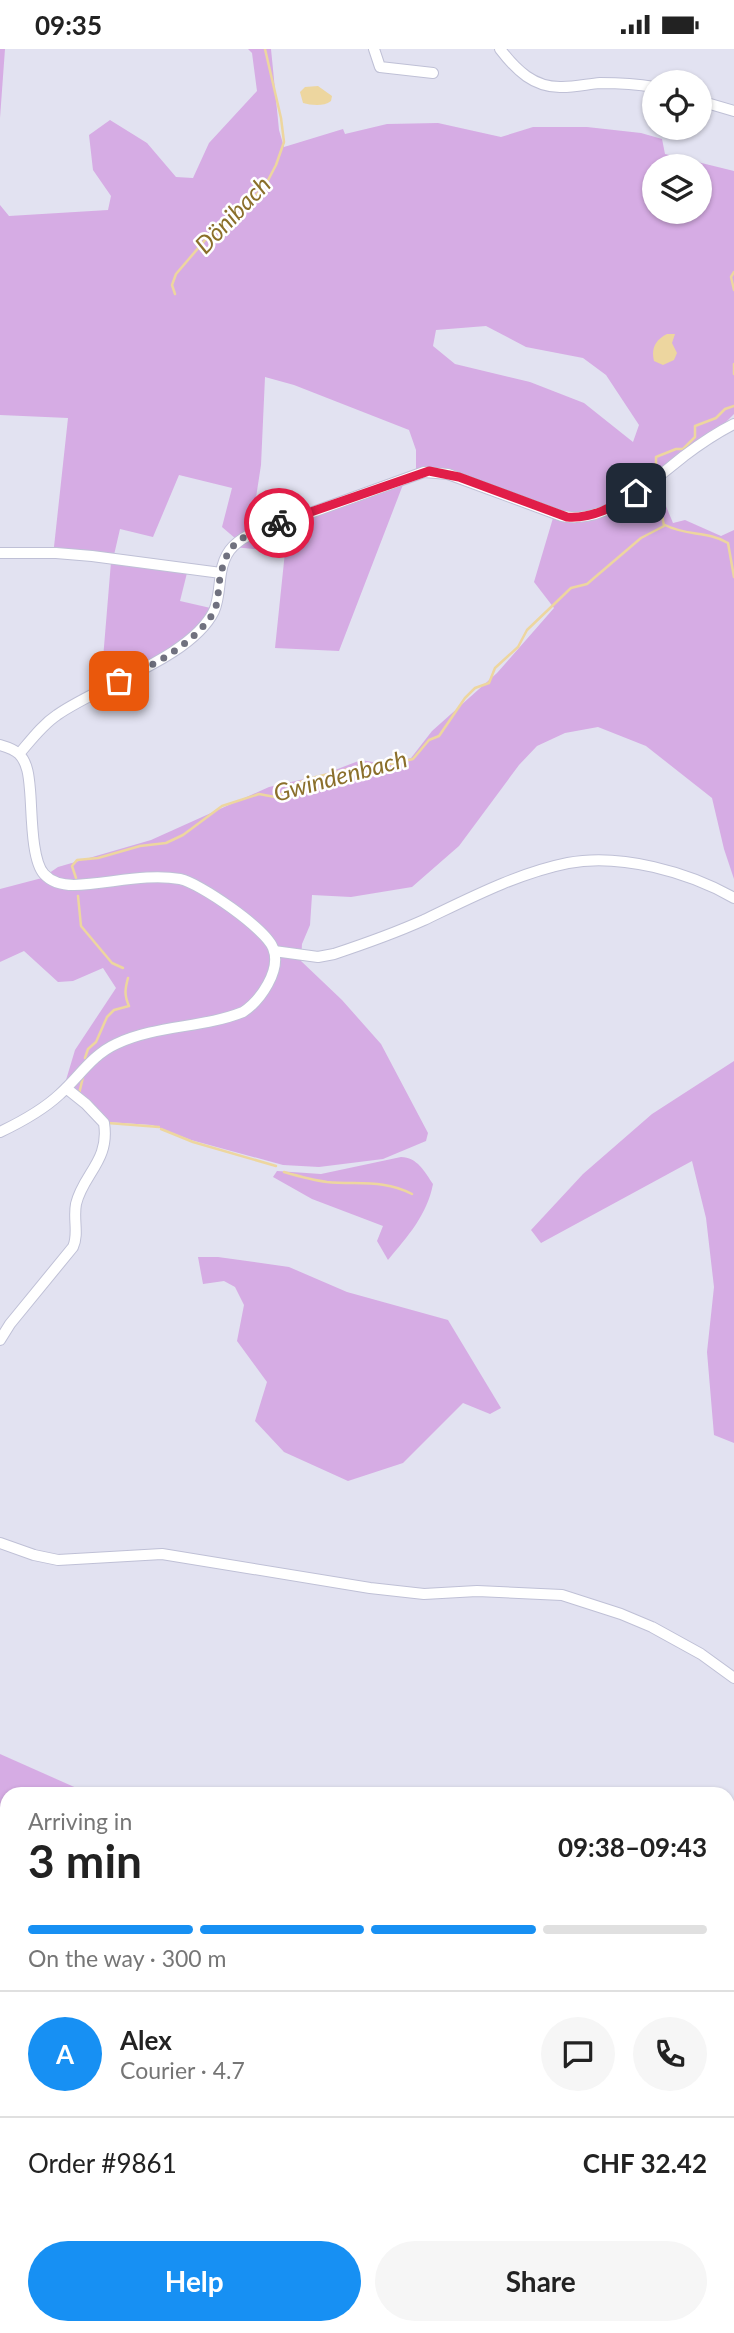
<!DOCTYPE html>
<html lang="en">
<head>
<meta charset="utf-8">
<style>
  body { margin:0; font-family:Lato,sans-serif; background:#f6f6f6; color:#222; height:100vh; display:flex; flex-direction:column; font-size:26px; white-space:nowrap }
  * { box-sizing:border-box; margin:0 }
  p { font-size:23px; color:#767676 }
  .icon { flex:none; width:38px; height:38px; fill:none; stroke:currentColor; stroke-width:2; stroke-linecap:round; stroke-linejoin:round }
  .map { position:relative; flex:1; overflow:hidden }
  .panel { position:absolute; left:0px; top:1738px; width:735px; height:548px; display:flex; flex-direction:column; background:#fff; border-radius:21px 21px 0 0; box-shadow:0 2px 5px #0004 }
  .panel>* { flex:none }
  .tools { position:absolute; left:642px; top:21px; display:grid; gap:14px }
  .tools a { display:grid; place-items:center; width:70px; height:70px; border-radius:50%; background:#fff; box-shadow:0 2px 5px #0004; font-size:35px }
  .pin { position:absolute; display:grid; place-items:center; width:60px; height:60px; color:#fff; margin:-30px; border-radius:14px; box-shadow:0 4px 10px #0006 }
  .courier { position:absolute; display:grid; place-items:center; width:70px; height:70px; margin:-35px; border:5px solid #e11d48; border-radius:50%; background:#fff; color:#222; box-shadow:0 2px 9px #0007 }
  .head em { font-style:normal; font-weight:700 }
  .head div { display:flex; flex-direction:column-reverse }
  .head { display:flex; align-items:center; justify-content:space-between; height:119px; padding:0 28px }
  h1 { font-size:46px; font-weight:700; line-height:52px }
  .bar { display:grid; grid-template-columns:repeat(4,1fr); gap:10px 7px; align-content:center; height:84px; padding:0 28px }
  .bar i { height:9px; border-radius:5px; background:#e0e0e0 }
  .bar .active { background:#1790f3 }
  .bar p { grid-column:span 4 }
  .line { display:flex; align-items:center; gap:18px; padding:0 28px; border-top:2px solid #e0e0e0 }
  .line div { flex:1 }
  .round { display:grid; place-items:center; flex:none; width:74px; height:74px; border-radius:37px; background:#f6f6f6 }
  .cta { display:flex; gap:14px; margin-top:auto; padding:14px 28px }
  .cta a { flex:1; height:80px; border-radius:42px; background:#1790f3; color:#fff; font-size:28px; font-weight:700; line-height:80px; text-align:center }
  .cta a+a { background:#f6f6f6; color:#222 }
  .status { display:flex; justify-content:space-between; align-items:center; height:49px; padding:0 35px; background:#fff; direction:ltr }
  .status svg { height:19px; fill:currentColor }
  .map>svg:first-child { display:block }
</style>
</head>
<body>
<div class="status"><b>09:35</b><svg viewBox="0 0 49 12"><path d="M0 12V9h3v3zM5 12V6h3v6zM10 12V3h3v9zM15 12V0h3v12zM26 1h20v11H26zM47 4h2v5h-2z"/></svg></div>
<div class="map">
<svg width="734" height="2284" viewBox="0 0 734 2284">
  <rect width="100%" height="100%" fill="#e2e2f1"/>
  <path fill="#d6ace4" fill-rule="evenodd" d="M0,0H5L0,69Z
    M248,0H271L279,81L284,98L343,80L345,85L387,75L438,74L501,88L533,78H587L641,84L662,90L665,105L734,122V365L716,383L656,433L673,474L685,471L721,487L734,481V830L724,800L712,749L646,697L598,678L565,684L537,697L519,716L459,797L412,838L351,848L312,846L310,876L302,895L301,912L342,951L381,995L428,1084L426,1092L383,1110L319,1118L283,1116L191,1091L152,1076L107,1073L66,1031L75,1001L116,939L103,919L73,932L58,933L24,902L0,913V840L42,829L58,818L151,791L269,738L322,726L361,711L384,715L411,709L432,682L497,624L554,559L534,533L553,469L449,428L433,426L416,428V401L409,381L294,336L265,328L261,416L255,455L245,483L404,433L339,602L275,599L285,503L234,498L236,490L222,478L232,439L179,426L153,488L120,480L114,506L189,516L180,552L215,560L193,589L100,646L111,513L53,507L68,369L0,366V156L9,167L108,161L111,147L93,121L89,86L110,71L147,94L176,128L193,129L209,94L257,42L252,4ZM654,117H700V163H654ZM486,277L526,298L583,309L606,326L639,376L633,393L584,354L530,333L455,315L433,297L436,281Z
    M734,1012V1394L714,1386L707,1303L714,1238L706,1169L692,1112L541,1194L531,1181L583,1125L652,1065Z
    M401,1108C417,1108 425,1123 433,1135C427,1166 408,1187 388,1211L377,1192L383,1177L312,1150L273,1128L277,1122L321,1125Z
    M198,1208H218L289,1218L347,1243L448,1271L501,1359L490,1365L463,1354L403,1414L348,1432L284,1403L255,1372L267,1333L237,1292L244,1256L235,1238L224,1232L203,1235Z
    M0,1705L90,1745H7V1822H0Z
    M0,1940L7,1944V2278H686L690,2283L688,2279L711,2278L713,2284H0Z"/>
  <path fill="#edd69f" d="M318,37L332,47L331,52C323,58 311,56 303,54L300,43L305,38Z
    M667,285H675L672,294L677,304L674,311L663,316L654,312C651,300 655,291 667,285Z"/>
  <g fill="none" stroke-linecap="round" stroke-linejoin="round">
    <path stroke="#edd69f" stroke-width="2.5" d="M734,223L731,228L734,241
      M175,245L172,236L176,225L218,176L248,154L265,137L276,116L284,93L281,69L265,0
      M734,315V325
      M656,421V408L676,400H683L695,388V377L716,369L725,360L734,357
      M665,476C686,487 708,482 728,494L734,528
      M76,829L72,817L77,811L98,809L140,797L166,794L183,786L222,757L259,745L275,748L288,742L297,734L316,728L365,716L392,715L413,710L429,691L439,687L465,649L475,639L489,634L495,619L518,598L527,581L571,539L587,535L641,489L664,477L656,433
      M78,847L81,877L112,914L123,919
      M85,1009L88,1000L96,993L107,968L114,961L129,957C124,946 125,940 128,929
      M79,1045L83,1028
      M108,1074L159,1078
      M161,1080L193,1093L276,1117
      M284,1123C298,1127 312,1131 327,1133C357,1136 384,1130 412,1145"/>
    <g stroke="#bfc0d6" stroke-width="12">
      <path id="street" d="M374,0L380,18L433,24
        M500,0C516,21 534,39 562,38C575,38 588,35 600,34C618,34 637,35 654,38
        M700,52L734,62
        M0,504H56L92,507L221,524C219,536 219,551 214,562C191,609 99,636 57,666C42,676 31,691 19,705
        M221,524C224,505 232,495 249,486L424,423L448,425L562,467C607,476 651,433 684,407C700,395 716,384 734,375
        M0,696C7,698 14,700 19,705C28,714 29,729 30,741C32,761 31,811 44,825C52,834 63,836 74,836C108,835 146,824 180,830C200,834 266,880 273,899C282,921 260,952 243,963C203,979 156,976 116,995C92,1006 79,1028 60,1045C43,1061 21,1073 0,1083
        M274,902L318,908L334,905C364,895 395,884 424,871C470,849 518,824 568,814C620,804 689,823 734,849
        M0,1291L10,1275L73,1198C79,1185 73,1170 76,1155C83,1125 110,1112 104,1074L86,1055L66,1039
        M0,1494L34,1506L58,1511L162,1505L370,1539L424,1545L477,1542L562,1546L621,1565L652,1578L701,1605L734,1629
        M728,2241L734,2247"/>
    </g>
    <use href="#street" stroke="#fff" stroke-width="10"/>
  </g>
  <g fill="none" stroke-linecap="round" stroke-linejoin="round">
    <path stroke="#70717f" stroke-width="7" stroke-dasharray="0 12.6" d="M119,632C152,617 191,597 212,566C218,557 218,545 219,535C226,491 240,488 279,474"/>
    <path stroke="#e11d48" stroke-width="9" d="M279,474L429,422L459,428L567,468C593,470 614,457 636,444"/>
  </g>
  <g text-anchor="middle" dominant-baseline="central" stroke-width="5" stroke-linejoin="round" paint-order="stroke">
    <g font-size="24" font-style="italic" fill="#8b6f2b" stroke="#fff">
      <text transform="translate(232 165) rotate(-46)">Dönibach</text>
      <text transform="translate(340 726) rotate(-15)">Gwindenbach</text>
    </g>
  </g>
</svg>
<div class="tools">
<a><svg class="icon" aria-label="locate" viewBox="0 0 24 24"><circle cx="12" cy="12" r="6"/><path d="M12 2v4M12 18v4M2 12h4M18 12h4"/></svg></a>
<a><svg class="icon" aria-label="layers" viewBox="0 0 24 24"><path d="M12 4l9 5-9 5-9-5zM3 14l9 5 9-5"/></svg></a>
</div>
<div class="pin" style="left:119px;top:632px;background:#ea580c"><svg class="icon" aria-label="bag" viewBox="0 0 24 24"><path d="M5 8h14l-1 12H6zM9 8a3 3 0 0 1 6 0"/></svg></div>
<div class="pin" style="left:636px;top:444px;background:#1f2937"><svg class="icon" aria-label="home" viewBox="0 0 24 24"><path d="M3 11l9-7 9 7M6 9v11h12V9"/></svg></div>
<div class="courier" style="left:279px;top:474px"><svg class="icon" aria-label="bike" viewBox="0 0 24 24"><circle cx="6" cy="16" r="4"/><circle cx="18" cy="16" r="4"/><path d="M6 16l4-8h5l3 8M10 8l3 8H6M13 5h3"/></svg></div>
<section class="panel">
<div class="head"><div><h1>3 min</h1><p>Arriving in</p></div><em>09:38–09:43</em></div>
<div class="bar"><i class="active"></i><i class="active"></i><i class="active"></i><i></i><p>On the way · 300 m</p></div>
<div class="line" style="height:126px"><b class="round" style="background:#1790f3;color:#fff">A</b><div><b>Alex</b><p>Courier · 4.7</p></div><a class="round"><svg class="icon" aria-label="chat" viewBox="0 0 24 24"><path d="M4 5h16v11H9l-5 4z"/></svg></a><a class="round"><svg class="icon" aria-label="phone" viewBox="0 0 24 24"><path d="M5 4h4l2 5-3 2q2 4 5 5l2-3 5 2v4C11 20 4 13 5 4z"/></svg></a></div>
<div class="line" style="height:91px"><div>Order #9861</div><b>CHF 32.42</b></div>
<div class="cta"><a>Help</a><a>Share</a></div>
</section>
</div>
</body>
</html>
